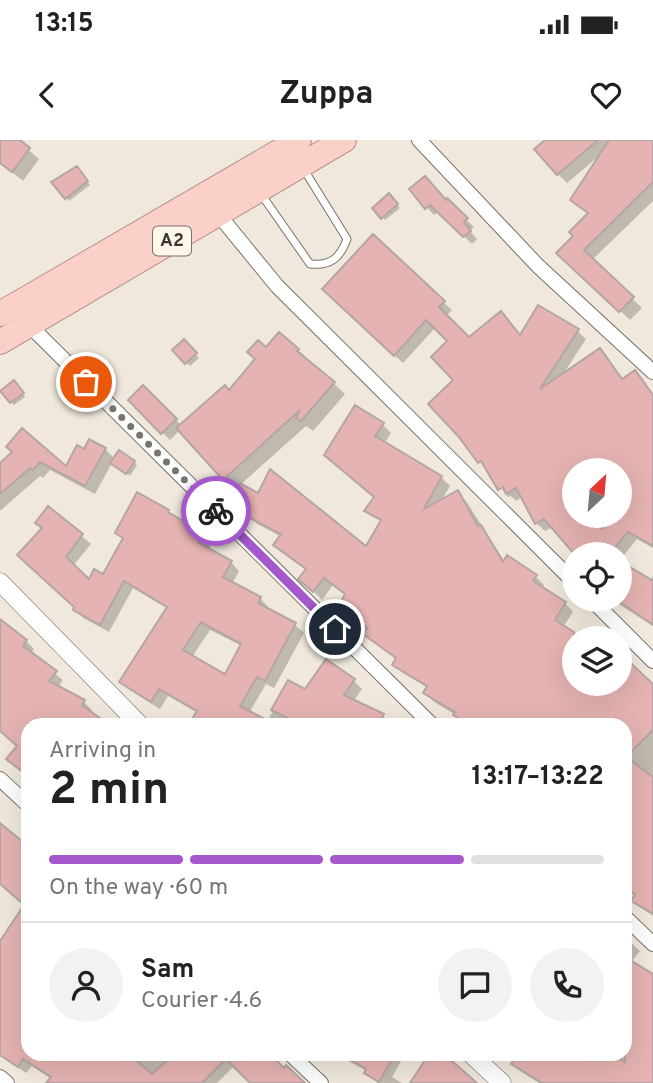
<!DOCTYPE html>
<html lang="en">
<head>
<meta charset="utf-8">
<style>
  body { margin:0; font-family:Overpass,sans-serif; background:#f2f2f2; color:#222; height:100vh; display:flex; flex-direction:column; font-size:26px; white-space:nowrap }
  * { box-sizing:border-box; margin:0 }
  p { font-size:23px; color:#767676 }
  .icon { flex:none; width:38px; height:38px; fill:none; stroke:currentColor; stroke-width:2; stroke-linecap:round; stroke-linejoin:round }
  .map { position:relative; flex:1; overflow:hidden }
  .panel { position:absolute; left:21px; top:578px; width:611px; height:343px; display:flex; flex-direction:column; background:#fff; border-radius:21px; box-shadow:0 7px 28px #0002 }
  .panel>* { flex:none }
  .needle { width:46px; rotate:26deg }
  .controls { position:absolute; left:562px; top:318px; display:grid; gap:14px }
  .controls a { display:grid; place-items:center; width:70px; height:70px; border-radius:50%; background:#fff; box-shadow:0 7px 28px #0002; font-size:35px }
  .pin { position:absolute; display:grid; place-items:center; width:60px; height:60px; color:#fff; margin:-30px; border:4px solid #fff; border-radius:50%; box-shadow:0 2px 7px #0007 }
  .courier { position:absolute; display:grid; place-items:center; width:70px; height:70px; margin:-35px; border:5px solid #a458cb; border-radius:50%; background:#fff; color:#222; box-shadow:0 2px 9px #0007 }
  .overview em { font-style:normal; font-weight:700 }
  .overview div { display:flex; flex-direction:column-reverse }
  .overview { display:flex; align-items:center; justify-content:space-between; height:119px; padding:0 28px }
  h1 { font-size:46px; font-weight:700; line-height:52px }
  .bar { display:grid; grid-template-columns:repeat(4,1fr); gap:10px 7px; align-content:center; height:84px; padding:0 28px }
  .bar i { height:9px; border-radius:5px; background:#e0e0e0 }
  .bar .on { background:#a458cb }
  .bar p { grid-column:span 4 }
  .line { display:flex; align-items:center; gap:18px; padding:0 28px; border-top:2px solid #e0e0e0 }
  .line div { flex:1 }
  .round { display:grid; place-items:center; flex:none; width:74px; height:74px; border-radius:37px; background:#f2f2f2 }
  .status { display:flex; justify-content:space-between; align-items:center; height:49px; padding:0 35px; background:#fff; direction:ltr }
  .status svg { height:19px; fill:currentColor }
  header { display:flex; justify-content:space-between; align-items:center; height:91px; padding:0 28px; background:#fff; font-size:32px; font-weight:700 }
  .map>svg:first-child { display:block }
</style>
</head>
<body>
<div class="status"><b>13:15</b><svg viewBox="0 0 49 12"><path d="M0 12V9h3v3zM5 12V6h3v6zM10 12V3h3v9zM15 12V0h3v12zM26 1h20v11H26zM47 4h2v5h-2z"/></svg></div>
<header><svg class="icon" aria-label="back" viewBox="0 0 24 24"><path d="M15 5l-7 7 7 7"/></svg>Zuppa<svg class="icon" aria-label="heart" viewBox="0 0 24 24"><path d="M12 20l-8-8c-3-5 5-10 8-4 3-6 11-1 8 4z"/></svg></header>
<div class="map">
<svg width="653" height="943" viewBox="0 0 653 943">
  <rect width="100%" height="100%" fill="#f0e8dc"/>
  <path fill="#0003" fill-rule="evenodd" d="M0,0H17L39,19L23,41L0,22Z
    M548,0H653V61L592,120L642,168L630,180L568,123L576,96L589,75L572,60L600,15L567,43L558,34Z
    M80,32L90,45L69,61L66,57Z
    M411,50L447,61L474,87L470,91L477,99L472,104L439,71L434,75Z
    M389,55L400,68L385,80L374,68Z
    M333,158L443,162L452,170L446,176L469,199L577,191L586,199L562,236L600,210L624,240L635,232L653,255V408L637,399L620,420V415H577L553,387L545,391L536,383L523,357L516,361L511,356L508,357L460,295L450,201L436,187L403,223ZM574,331H620V376H574Z
    M184,202L199,218L190,226L175,210Z
    M267,209L298,210L345,254L313,291L306,286L240,345L367,409L382,382L367,370L375,357L335,323L382,284L391,293L384,304L441,337L450,346L441,361L457,352L466,361L505,422L508,417L536,437L544,445L542,449L565,463L573,472L563,487L580,499H574V544H620V516L653,546V776L634,761L636,757L625,750V584H465L454,574L434,562L425,553L428,548L403,533L394,525L397,519L374,503L365,494L367,491L346,480L338,471L346,455L333,445L322,460L301,439L307,430L276,405L282,397L257,384L249,374L232,361L237,352L180,290L170,300L130,260L143,247L181,285L229,252Z
    M17,246L25,257L14,265L11,262Z
    M105,309L115,319L134,322L137,325L130,336L112,323L95,354L50,330L43,338L40,336L0,371V325L14,313L66,329L84,311Z
    M138,355L168,371L176,379L204,396L212,404L208,410L231,422L239,431L232,444L260,458L268,467L267,470L295,485L304,493L274,548L266,544L249,573L267,582L288,542L306,551L354,541L362,549L353,562L383,576L391,584H191L198,573L168,556L160,569L130,550L122,542L168,469L133,448L109,492L83,478L75,469L76,467L43,389L49,369L91,404L73,426L90,441L104,436L124,400L117,393ZM210,490L242,506L225,537L192,517Z
    M620,423L650,441L653,435V486L612,460H620Z
    M0,481L26,501L34,509L31,514L63,540L58,547L84,562L92,570L90,573L105,584H28V636L19,607L0,589Z
    M0,685L28,708V914H60L66,917L69,914H269L284,930L302,943H252L235,925L217,943H57L32,926L26,933L0,915V804L26,765L8,750L0,739Z
    M625,797L640,811L630,823L653,837V943H539L522,932L513,923L518,916L514,914H625Z
    M335,914H405L392,937L402,943H378L366,933L367,931Z
    M420,914H447L454,921L453,924L474,943H412L428,919Z"/>
  <path fill="#e5b3b1" stroke="#b5a5a4" stroke-width="2" fill-rule="evenodd" d="M0,0H20L30,8L12,32L0,23Z
    M545,0H598L557,35L534,9Z
    M609,0H653V42L584,110L634,157L619,172L556,113L573,96L569,92L588,73L570,60Z
    M77,26L88,41L65,59L51,42Z
    M425,36L446,60L447,58L468,78L464,82L471,91L463,97L430,65L425,69L409,49Z
    M389,53L398,64L381,79L372,68Z
    M373,94L445,161L439,167L469,197L501,171L520,195L538,165L579,189L540,249L600,208L622,239L635,230L653,255V406L628,392L608,415H575L544,379L535,384L516,348L506,354L503,347L498,350L481,321L478,323L458,296L428,264L453,240L431,217L447,201L426,180L394,216L322,149ZM574,331H620V376H613L602,389L592,376H574Z
    M279,192L299,209L297,211L335,242L301,281L296,278L300,270L223,340L176,288L225,245L229,250L255,219L247,212L258,200L266,207Z
    M184,199L197,213L185,224L172,210Z
    M14,240L24,253L10,263L0,251Z
    M143,245L177,279L161,294L128,260Z
    M355,265L384,283L375,296L442,336L424,369L458,350L478,386L481,385L503,422L507,415L537,435L533,441L566,462L555,480L574,492V544H620V513L653,544V590L626,617L653,637V774L631,761L635,754L625,748V584H467L453,575L455,572L423,553L427,546L392,525L396,518L363,494L367,488L336,471L345,454L324,438L313,452L298,439L306,429L273,405L281,394L246,376L248,371L230,361L240,343L258,353L270,329L366,406L381,380L364,371L374,357L324,315Z
    M22,288L66,326L77,305L84,309L89,299L106,308L85,346L40,322L33,330L30,328L0,354V323L12,312L6,307Z
    M119,310L135,321L126,334L110,323Z
    M137,352L169,370L168,372L205,394L199,403L232,421L223,437L261,457L258,463L296,483L265,541L257,537L240,566L274,584H189L197,571L159,549L151,562L119,542L167,467L124,441L100,485L73,470L74,467L17,415L42,388L35,383L48,366L83,394L66,417L89,439L94,429L103,434L123,398L115,393ZM201,482L241,504L225,534L183,510Z
    M620,421L653,441V485L620,462Z
    M0,479L27,500L23,506L57,531L49,541L85,560L82,565L108,584H28V636L6,619L17,606L0,591Z
    M326,519L355,539L344,555L384,574L379,584H299L271,570L288,540L305,549Z
    M0,683L28,706V754L21,762L0,744Z
    M28,759L27,914H129L152,934L174,914H270L284,928L286,925L305,943H250L226,919L202,943H46L51,937L23,919L18,927L0,915V801Z
    M625,817L653,834V943H542L511,924L517,914H611L625,922Z
    M340,914H395L379,942L364,933L366,929Z
    M429,914H444L477,943H410Z"/>
  <g fill="none" stroke-linecap="round" stroke-linejoin="round">
    <g stroke="#787167" stroke-width="9">
      <path id="service" d="M261,54L310,124C331,126 340,118 347,99L303,28"/>
    </g>
    <g stroke="#787167" stroke-width="16">
      <path id="minor" d="M419,0L538,126L653,232
        M218,74L277,146L574,442
        M29,185L431,584
        M592,460L653,521
        M0,639L28,665
        M625,777L653,804
        M290,914L321,943
        M0,937L7,943"/>
    </g>
    <g stroke="#787167" stroke-width="19">
      <path id="tertiary" d="M0,442L139,584
        M471,914L502,943"/>
    </g>
    <g stroke="#b6938a" stroke-width="26">
      <path id="trunk" d="M0,174L299,0
        M0,202L344,0"/>
    </g>
    <use href="#service" stroke="#fff" stroke-width="7"/>
    <use href="#minor" stroke="#fff" stroke-width="14"/>
    <use href="#tertiary" stroke="#fff" stroke-width="18"/>
    <use href="#trunk" stroke="#fad0c8" stroke-width="24"/>
  </g>
  <g fill="none" stroke-linecap="round" stroke-linejoin="round">
    <path stroke="#79746d" stroke-width="7" stroke-dasharray="0 12.6" d="M86,242L216,371"/>
    <path stroke="#a458cb" stroke-width="9" d="M216,371L335,489"/>
  </g>
  <g text-anchor="middle" dominant-baseline="central" stroke-width="6" stroke-linejoin="round" paint-order="stroke">
    <rect fill="#fef6e9" stroke="#747068" stroke-width="2" x="153" y="86.5" width="38" height="29" rx="5"/>
    <g font-size="18" font-weight="bold" fill="#393631">
      <text x="172" y="101">A2</text>
    </g>
  </g>
</svg>
<div class="controls">
<a><svg class="needle" viewBox="-14 -14 28 28"><path d="M0-13l5 13h-10z" fill="#e53935"/><path d="M0 13l5-13h-10z" fill="#767676"/></svg></a>
<a><svg class="icon" aria-label="locate" viewBox="0 0 24 24"><circle cx="12" cy="12" r="6"/><path d="M12 2v4M12 18v4M2 12h4M18 12h4"/></svg></a>
<a><svg class="icon" aria-label="layers" viewBox="0 0 24 24"><path d="M12 4l9 5-9 5-9-5zM3 14l9 5 9-5"/></svg></a>
</div>
<div class="pin" style="left:86px;top:242px;background:#ea580c"><svg class="icon" aria-label="bag" viewBox="0 0 24 24"><path d="M5 8h14l-1 12H6zM9 8a3 3 0 0 1 6 0"/></svg></div>
<div class="pin" style="left:335px;top:489px;background:#1f2937"><svg class="icon" aria-label="home" viewBox="0 0 24 24"><path d="M3 11l9-7 9 7M6 9v11h12V9"/></svg></div>
<div class="courier" style="left:216px;top:371px"><svg class="icon" aria-label="bike" viewBox="0 0 24 24"><circle cx="6" cy="16" r="4"/><circle cx="18" cy="16" r="4"/><path d="M6 16l4-8h5l3 8M10 8l3 8H6M13 5h3"/></svg></div>
<section class="panel">
<div class="overview"><div><h1>2 min</h1><p>Arriving in</p></div><em>13:17–13:22</em></div>
<div class="bar"><i class="on"></i><i class="on"></i><i class="on"></i><i></i><p>On the way · 60 m</p></div>
<div class="line" style="height:126px"><a class="round"><svg class="icon" aria-label="person" viewBox="0 0 24 24"><circle cx="12" cy="8" r="4"/><path d="M4 21q1-7 8-7t8 7"/></svg></a><div><b>Sam</b><p>Courier · 4.6</p></div><a class="round"><svg class="icon" aria-label="chat" viewBox="0 0 24 24"><path d="M4 5h16v11H9l-5 4z"/></svg></a><a class="round"><svg class="icon" aria-label="phone" viewBox="0 0 24 24"><path d="M5 4h4l2 5-3 2q2 4 5 5l2-3 5 2v4C11 20 4 13 5 4z"/></svg></a></div>
</section>
</div>
</body>
</html>
